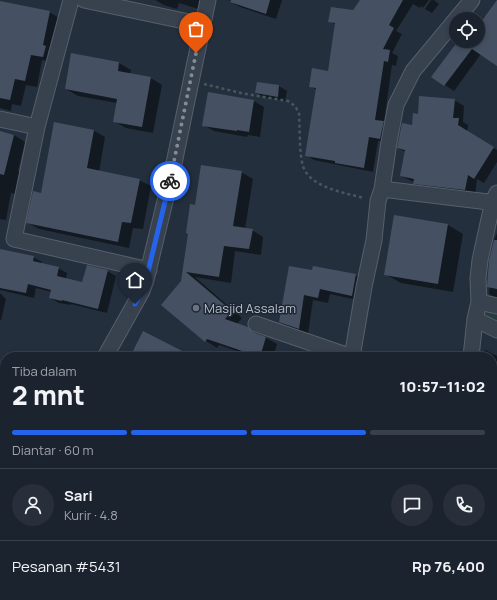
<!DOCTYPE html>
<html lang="id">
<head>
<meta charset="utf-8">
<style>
  body { margin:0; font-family:Manrope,sans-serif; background:#282f3a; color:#f1f3f6; height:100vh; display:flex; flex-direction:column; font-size:15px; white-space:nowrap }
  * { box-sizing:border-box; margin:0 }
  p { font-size:13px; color:#a0a4aa }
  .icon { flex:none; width:22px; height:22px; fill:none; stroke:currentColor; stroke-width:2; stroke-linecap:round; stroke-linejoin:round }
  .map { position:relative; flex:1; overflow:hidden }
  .panel { position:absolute; left:0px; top:352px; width:497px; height:248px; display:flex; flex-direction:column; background:#1b232e; border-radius:16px 16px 0 0; box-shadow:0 2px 6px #0003,0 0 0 1px #39404a }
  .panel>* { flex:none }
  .tools { position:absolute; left:449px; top:12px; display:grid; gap:8px }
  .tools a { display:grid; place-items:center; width:36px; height:36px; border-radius:50%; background:#1b232e; box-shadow:0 2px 6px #0003,0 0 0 1px #39404a; font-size:20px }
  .pin { position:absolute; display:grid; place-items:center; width:34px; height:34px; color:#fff; margin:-41px -17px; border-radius:50% 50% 50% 0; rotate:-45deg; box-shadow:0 0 4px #0007 }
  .pin .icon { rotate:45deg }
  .courier { position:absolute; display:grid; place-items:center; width:40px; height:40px; margin:-20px; border:3px solid #2563eb; border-radius:50%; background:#fff; color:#222; box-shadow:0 1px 5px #0007 }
  .head em { font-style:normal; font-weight:800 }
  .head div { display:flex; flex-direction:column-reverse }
  .head { display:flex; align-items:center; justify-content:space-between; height:68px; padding:0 12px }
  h1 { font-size:26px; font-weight:800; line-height:30px }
  .bar { display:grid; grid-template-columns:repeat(4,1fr); gap:6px 4px; align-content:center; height:48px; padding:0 12px }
  .bar i { height:5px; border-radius:3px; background:#39404a }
  .bar .current { background:#2563eb }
  .bar p { grid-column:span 4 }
  .line { display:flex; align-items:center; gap:10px; padding:0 12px; border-top:1px solid #39404a }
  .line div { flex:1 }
  .round { display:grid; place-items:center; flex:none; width:42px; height:42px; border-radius:21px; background:#282f3a }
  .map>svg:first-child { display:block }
</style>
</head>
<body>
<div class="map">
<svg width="497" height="600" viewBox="0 0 497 600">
  <rect width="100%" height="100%" fill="#242f3e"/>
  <path fill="#263c3f" d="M480,291L497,297V326L480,317Z"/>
  <path fill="#0007" d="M155,0H208L205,11L179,3L177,9L164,5Z
    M230,0H282L276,19L240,7L229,1Z
    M361,0H429L423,8L421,6L420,8L413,4L396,31L402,34L392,53L398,56L396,66L392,65L384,122L392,127L389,143L378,141L373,172L314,160L306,155L317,90L310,86L328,72L336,25L330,21L353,11Z
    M431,0H434L439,4L432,13L425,9Z
    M0,2L49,12L61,19L55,63L42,60L37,87L26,85L21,106L12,104L11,111L0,108Z
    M497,2V65L481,54L454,91L433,77L459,41H478V26Z
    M119,63L131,70L130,74L151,78L162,85L153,133L126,128L114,121L117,103L78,96L66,89Z
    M258,83L279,86L287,91L285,101L264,97L256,93Z
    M454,100L464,106L463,122L468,125L467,132L497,150V162L484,183L477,179L475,195L423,189L414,183V182L401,176L406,152L398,148L419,115Z
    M254,101L264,107L260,137L248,135L247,137L214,131L203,125Z
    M93,130L105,137L99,172L139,180L151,186L143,229L133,228L129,248L39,229L28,223Z
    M0,132L14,135L25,142L18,171L20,172L15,194L11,193L6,220L0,219Z
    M241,172L253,179L245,229L252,230L263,237L261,255L235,251L231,283L195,277L242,318L237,324L247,327L277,344L273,357H255L219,345L217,348L206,341L163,305L182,281L196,206Z
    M448,225L463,234L453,292L401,283L385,274Z
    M497,233V299L489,294L494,241Z
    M0,250L33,257L42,262V264L58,268L67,273L66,279L83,283L107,271L116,276L107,313L71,304V305L59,303L50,298L52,292L36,288L34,298L0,290Z
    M313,271L355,275L365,281L362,301L330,294L328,303L313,300L308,334L290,327L280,322Z
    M0,293L6,299L1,320H0Z
    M485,350L497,356V440L492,438V357H482Z
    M0,392L5,395V508L1,514L0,513Z
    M492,478L497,481V515L492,523Z
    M0,583L5,586V595H43L52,600H0Z
    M153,595H219L216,600H150Z
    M233,595H278L274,600H230Z"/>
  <path fill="#455162" d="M231,0H270L266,14L230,2Z
    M360,0H403L389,25L394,28L383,49L390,50L388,62L384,61L375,120L384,121L380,139L369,137L364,168L335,163V161L305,156L316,88L309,87L312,68L328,71L335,23L328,22L331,7L353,10Z
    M497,0V66L472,49L444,86L431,77L458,41H478V26Z
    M0,1L50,11L43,45L46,46L43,57L31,55L25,81L15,79L10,100L0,98Z
    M71,53L119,62L118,71L151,77L142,127L113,122L117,99L65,89Z
    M257,82L279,85L278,97L255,93Z
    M208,92L254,100L249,132L237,130V131L202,126Z
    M419,96L455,99L453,118H459L458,125L494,147L474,179L468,175L465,190L413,184L414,179L400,176L405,150L397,148L402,123L412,125L413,113L418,114Z
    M54,122L94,130L87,168L140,179L131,223L122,222L118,242L26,223L33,191L41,193Z
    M0,131L14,135L4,175L0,174Z
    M201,165L242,171L233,226L253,229L249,249L224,246L219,277L186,272L232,311L225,319L248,327L253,332L266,337L260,357L207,339L205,342L161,305L181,281L188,234L186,233L190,204L195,205Z
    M394,215L448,224L438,284L384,275Z
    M494,240H497V289L487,287L489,261Z
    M0,249L34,256L33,261L59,267L57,276L82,282L87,265L108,270L98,309L62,300V301L49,298L51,290L28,284L26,293L0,288Z
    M289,266L312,270L313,266L356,274L352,296L320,289L318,298L304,295L299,329L279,322Z
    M143,331L194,357H130Z"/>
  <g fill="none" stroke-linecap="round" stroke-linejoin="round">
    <g stroke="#565f6c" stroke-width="17">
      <path id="street" d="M71,0L37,127L14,239L149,270
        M84,0L203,25
        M0,119L37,127
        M382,189L497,203
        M497,193L493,201L480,260L478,278L479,302L497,306
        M479,302L475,319L497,330
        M256,324L352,357
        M105,357L142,291L146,280L173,168L208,0
        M352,357L364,287L374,240L378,201L382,189L389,142L396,105L413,71L472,0
        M471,357L475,319
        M0,377L5,380
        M492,453L497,456
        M0,544L5,535
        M90,595L98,600
        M127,600L130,595
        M284,600L286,595"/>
    </g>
    <path stroke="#44595c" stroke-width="2.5" stroke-dasharray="3 3" stroke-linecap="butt" d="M204,84L241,93L288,101C293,104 296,107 299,113C300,127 299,153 303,166C309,187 345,193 364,198"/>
    <use href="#street" stroke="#38414e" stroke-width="15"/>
  </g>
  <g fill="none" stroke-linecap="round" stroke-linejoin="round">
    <path stroke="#828b98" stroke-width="4" stroke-dasharray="0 7.2" d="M170,181L196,53"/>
    <path stroke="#2563eb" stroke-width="5" d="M135,304L142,291L146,280L170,181"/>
  </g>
  <circle fill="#6b7280" stroke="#1d2633" stroke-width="1.5" cx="196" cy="308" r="4"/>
  <g text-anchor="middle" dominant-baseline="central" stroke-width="3" stroke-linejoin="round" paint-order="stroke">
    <g font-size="13" fill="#b4bcc9" stroke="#1d2633" text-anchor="start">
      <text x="204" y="308">Masjid Assalam</text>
    </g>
  </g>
</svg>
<div class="tools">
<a><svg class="icon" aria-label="locate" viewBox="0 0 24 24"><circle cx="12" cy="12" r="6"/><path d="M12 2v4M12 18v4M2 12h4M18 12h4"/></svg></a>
</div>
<div class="pin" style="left:196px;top:53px;background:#ea580c"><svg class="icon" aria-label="bag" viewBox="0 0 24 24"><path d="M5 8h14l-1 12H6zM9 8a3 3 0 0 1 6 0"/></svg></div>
<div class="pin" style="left:135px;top:304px;background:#1f2937"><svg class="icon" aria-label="home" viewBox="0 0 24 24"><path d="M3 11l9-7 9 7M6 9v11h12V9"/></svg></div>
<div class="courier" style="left:170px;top:181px"><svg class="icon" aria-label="bike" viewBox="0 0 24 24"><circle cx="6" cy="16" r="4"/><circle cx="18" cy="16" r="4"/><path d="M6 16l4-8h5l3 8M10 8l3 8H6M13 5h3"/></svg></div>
<section class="panel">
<div class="head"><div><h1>2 mnt</h1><p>Tiba dalam</p></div><em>10:57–11:02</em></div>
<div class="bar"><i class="current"></i><i class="current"></i><i class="current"></i><i></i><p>Diantar · 60 m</p></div>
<div class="line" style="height:72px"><a class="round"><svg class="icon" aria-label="person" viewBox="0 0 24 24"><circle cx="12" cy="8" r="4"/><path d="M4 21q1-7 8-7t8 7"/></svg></a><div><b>Sari</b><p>Kurir · 4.8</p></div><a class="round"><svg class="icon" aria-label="chat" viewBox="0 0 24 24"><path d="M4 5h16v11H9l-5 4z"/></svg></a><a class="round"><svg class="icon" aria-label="phone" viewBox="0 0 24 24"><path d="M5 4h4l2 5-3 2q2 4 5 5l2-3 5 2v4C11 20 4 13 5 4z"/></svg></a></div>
<div class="line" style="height:52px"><div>Pesanan #5431</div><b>Rp 76,400</b></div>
</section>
</div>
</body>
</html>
